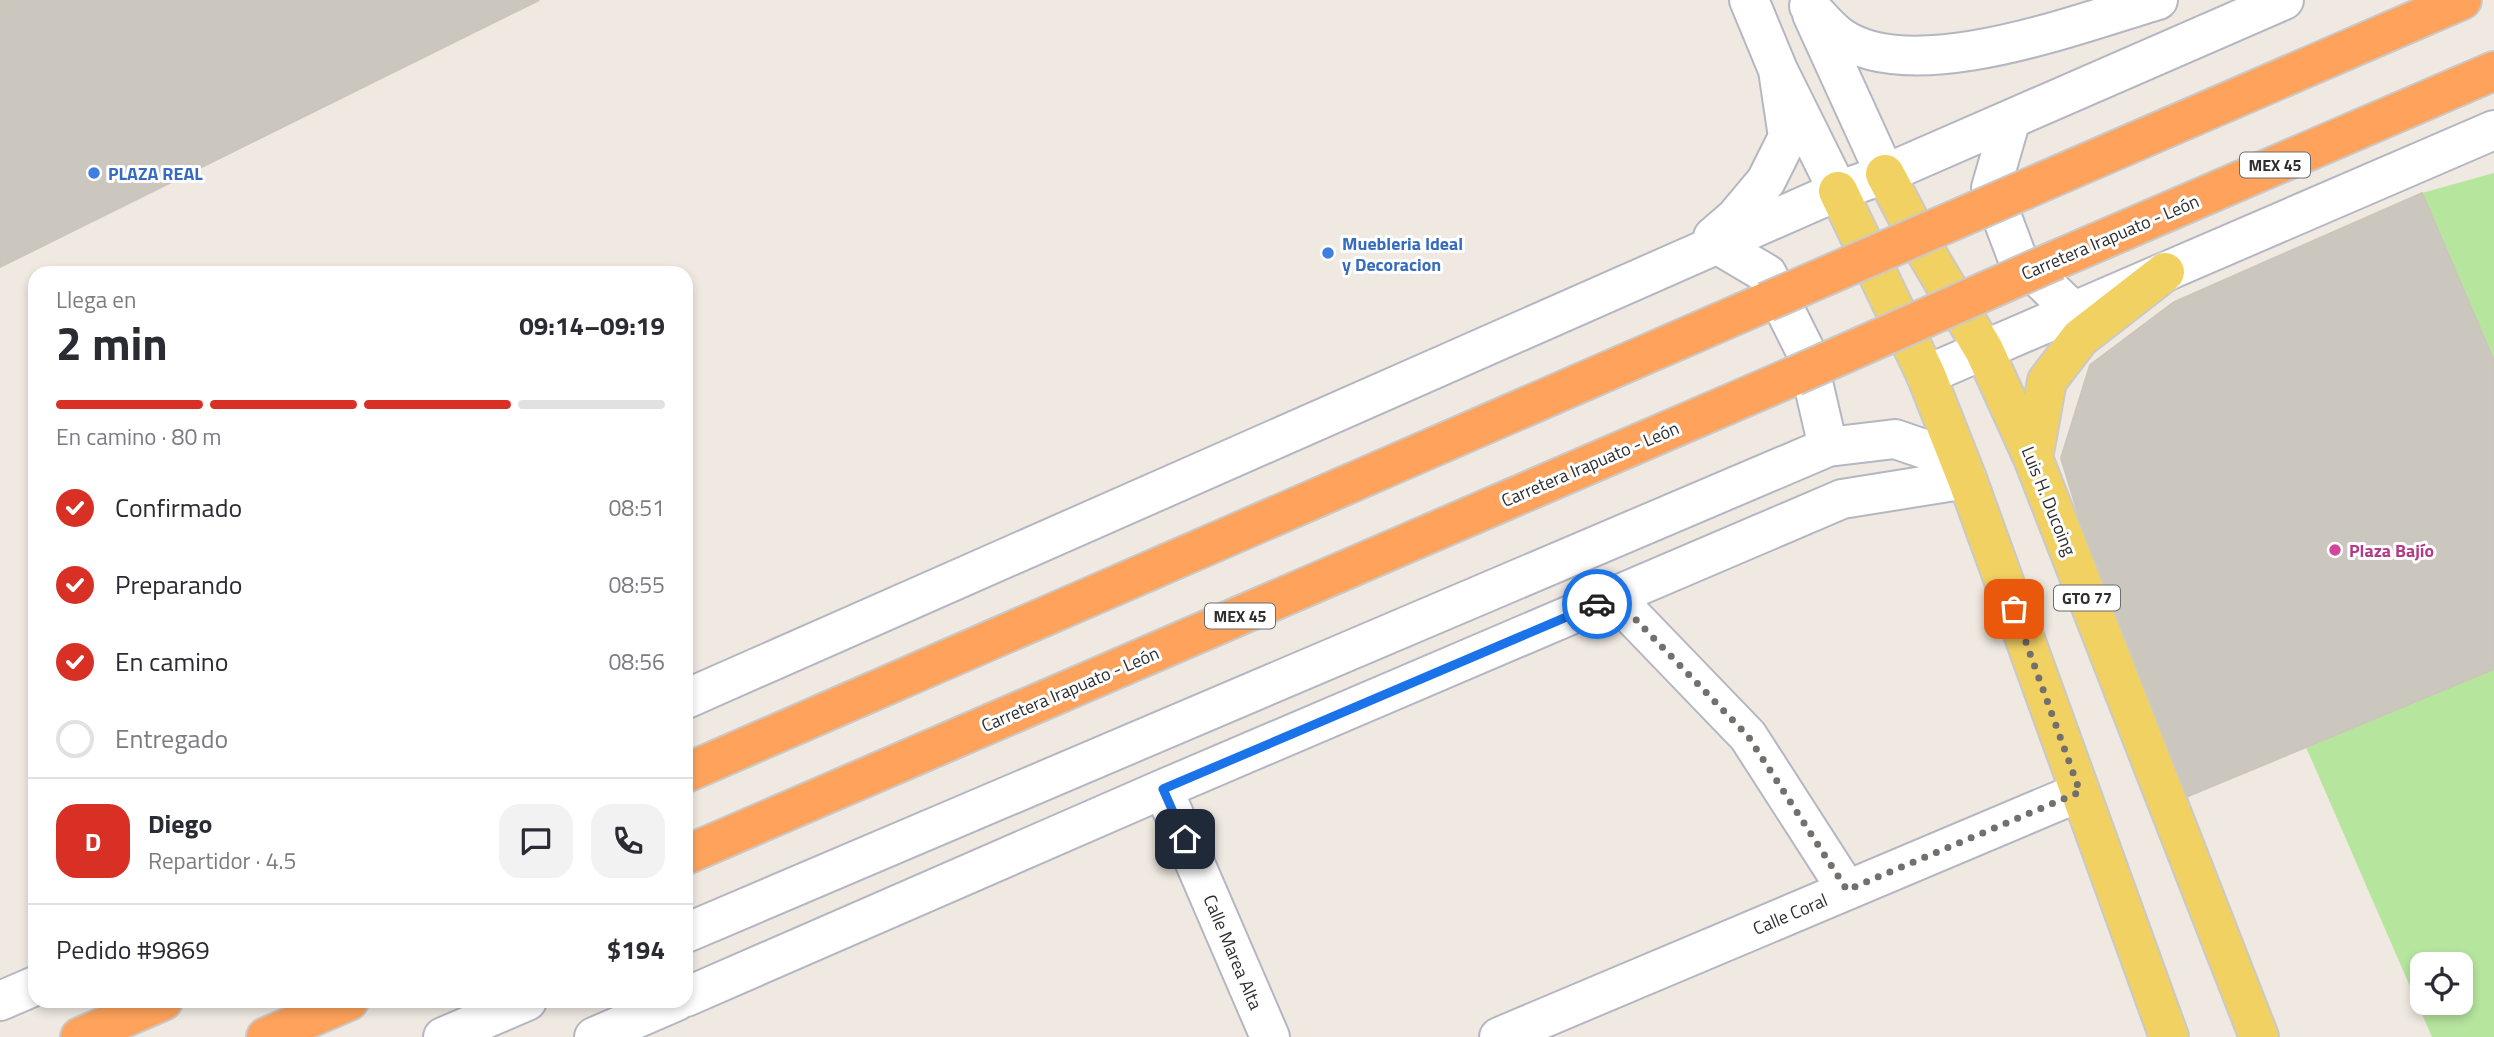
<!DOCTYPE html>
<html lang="es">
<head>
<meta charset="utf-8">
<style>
  body { margin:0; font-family:"Titillium Web",sans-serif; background:#f2f2f3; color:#2b2b33; height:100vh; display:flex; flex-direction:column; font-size:26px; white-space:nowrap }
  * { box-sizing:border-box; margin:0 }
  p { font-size:23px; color:#7c7c81 }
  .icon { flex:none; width:38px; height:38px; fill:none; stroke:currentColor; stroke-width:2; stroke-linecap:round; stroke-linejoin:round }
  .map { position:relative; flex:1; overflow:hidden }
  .drawer { position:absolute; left:28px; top:266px; width:665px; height:742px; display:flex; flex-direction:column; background:#fff; border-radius:21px; box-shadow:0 4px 10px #0003 }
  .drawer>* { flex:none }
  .tools { position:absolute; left:2410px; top:952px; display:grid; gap:14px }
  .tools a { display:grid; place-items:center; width:63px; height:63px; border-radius:14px; background:#fff; box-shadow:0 4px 10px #0003; font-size:35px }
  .pin { position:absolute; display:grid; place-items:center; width:60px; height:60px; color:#fff; margin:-30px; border-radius:14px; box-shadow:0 4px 10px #0006 }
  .courier { position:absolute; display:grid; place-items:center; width:70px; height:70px; margin:-35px; border:5px solid #1a73e8; border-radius:50%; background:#fff; color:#222; box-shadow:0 2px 9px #0007 }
  .overview em { font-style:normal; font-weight:700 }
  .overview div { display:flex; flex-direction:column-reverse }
  .overview { display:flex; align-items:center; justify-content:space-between; height:119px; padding:0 28px }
  h1 { font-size:46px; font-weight:700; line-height:52px }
  .bar { display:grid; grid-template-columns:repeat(4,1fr); gap:10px 7px; align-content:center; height:84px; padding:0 28px }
  .bar i { height:9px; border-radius:5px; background:#e1e1e2 }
  .bar .on { background:#d93025 }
  .bar p { grid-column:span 4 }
  .line { display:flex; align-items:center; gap:18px; padding:0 28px; border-top:2px solid #e1e1e2 }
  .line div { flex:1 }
  .round { display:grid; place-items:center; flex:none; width:74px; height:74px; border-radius:21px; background:#f2f2f3 }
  ol { padding:0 28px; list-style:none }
  li { display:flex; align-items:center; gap:21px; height:77px }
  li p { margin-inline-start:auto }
  li .icon { padding:7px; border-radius:50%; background:#d93025; color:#fff; stroke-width:4 }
  li:last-child { color:#7c7c81 }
  li i { width:38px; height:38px; border:4px solid #e1e1e2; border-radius:50% }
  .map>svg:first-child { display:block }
</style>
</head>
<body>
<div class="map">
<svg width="2494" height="1037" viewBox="0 0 2494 1037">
  <rect width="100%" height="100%" fill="#efe9e1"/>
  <path fill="#b6e59e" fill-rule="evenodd" d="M2494,173V361L2422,193Z
    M2494,669V1037H2432L2306,747ZM2422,964H2460V1003H2422Z"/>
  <path fill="#cbc7bf" stroke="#cbc5ba" stroke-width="2" d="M0,0H539L0,267Z
    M2422,193L2494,361V669L2167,805L2061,458L2090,365L2174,302Z"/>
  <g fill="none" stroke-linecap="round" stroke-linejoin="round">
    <g stroke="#b4b7c1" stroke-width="42">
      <path id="minor" d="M1749,0L1778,70L1838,191
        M1809,6C1818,15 1828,28 1839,36C1912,88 2079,23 2158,0
        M1812,14L1885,174
        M2011,119L1991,188L2017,257L2073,311
        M1713,237L1735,218L1766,181L1788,137L1778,70
        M1718,245L1767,274L1806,352L1828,447
        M1926,375L2494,130
        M1614,597L1748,736L1847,890
        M686,699L1838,191L1885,174L2284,0
        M1163,789L1270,1037
        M686,933L1828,447L1895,439L1930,451L1967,479
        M686,997L1163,789L1842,499L1967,479
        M0,1001L35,986
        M443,1037L527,1001
        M594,1037L677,1001
        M1499,1037L2080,792"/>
    </g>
    <g stroke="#c9c9c9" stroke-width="42">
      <path id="major" d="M1885,174L1927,254L1984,350L2033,458L2259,1037
        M1838,191L1926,375L1967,479L2169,1037
        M2033,458L2047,381L2080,338L2165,272"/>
    </g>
    <g stroke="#c9c9c9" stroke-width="42">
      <path id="highway" d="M2026,189L2462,0
        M2056,260L2494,71
        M686,773L1766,302
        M686,855L1794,376
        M80,1037L163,1001
        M266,1037L349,1001"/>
    </g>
    <use href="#minor" stroke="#fff" stroke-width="38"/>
    <use href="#major" stroke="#f2d163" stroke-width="38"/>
    <use href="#highway" stroke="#ffa35c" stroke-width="38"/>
    <g stroke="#c9c9c9" stroke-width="42" stroke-linecap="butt">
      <path id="highway-bridge" d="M1766,302L2026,189
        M1794,376L2056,260"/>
    </g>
    <use href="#highway-bridge" stroke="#ffa35c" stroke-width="38"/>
  </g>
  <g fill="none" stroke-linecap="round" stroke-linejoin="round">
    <path stroke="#726f6d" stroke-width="7" stroke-dasharray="0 12.6" d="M1597,604L1614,597L1748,736L1847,890L2080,792L2014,609"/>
    <path stroke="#1a73e8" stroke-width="9" d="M1185,839L1163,789L1597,604"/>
  </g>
  <g fill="#3f7fe0" stroke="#fff" stroke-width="2.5">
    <circle cx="94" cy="173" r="7"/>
    <circle cx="1328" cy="253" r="7"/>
  </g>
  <circle fill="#d1479c" stroke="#fff" stroke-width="2.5" cx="2335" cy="550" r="7"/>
  <g text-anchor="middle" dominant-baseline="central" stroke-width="6" stroke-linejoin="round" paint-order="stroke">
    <g fill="#fff" stroke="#6d6d6d" stroke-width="2">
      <rect x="2240" y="152.5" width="70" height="25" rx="5"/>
      <rect x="2054" y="585.5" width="66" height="25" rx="5"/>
      <rect x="1205" y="603.5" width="70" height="25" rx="5"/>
    </g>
    <g font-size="16" font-weight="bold" fill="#2e2e2e">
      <text x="2275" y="165">MEX 45</text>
      <text x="2087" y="598">GTO 77</text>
      <text x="1240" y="616">MEX 45</text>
    </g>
    <g font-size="18" font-weight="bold" fill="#366cbe" stroke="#fff" text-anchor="start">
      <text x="108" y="173">PLAZA REAL</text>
      <text x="1342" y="243">Muebleria Ideal<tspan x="1342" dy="21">y Decoracion</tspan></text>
    </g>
    <g font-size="18" fill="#2e2e2e" stroke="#fff">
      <text transform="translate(2110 237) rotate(-23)">Carretera Irapuato - León</text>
      <text transform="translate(1590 464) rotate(-23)">Carretera Irapuato - León</text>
      <text transform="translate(2049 501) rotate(68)">Luis H. Ducoing</text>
      <text transform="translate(1070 689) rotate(-23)">Carretera Irapuato - León</text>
      <text transform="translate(1790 914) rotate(-23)">Calle Coral</text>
      <text transform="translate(1233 952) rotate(67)">Calle Marea Alta</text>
    </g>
    <g font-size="18" font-weight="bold" fill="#b23c85" stroke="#fff" text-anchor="start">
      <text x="2349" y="550">Plaza Bajío</text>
    </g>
  </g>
</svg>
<div class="tools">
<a><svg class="icon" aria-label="locate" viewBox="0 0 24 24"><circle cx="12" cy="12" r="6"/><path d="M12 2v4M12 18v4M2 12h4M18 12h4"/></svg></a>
</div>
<div class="pin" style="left:2014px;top:609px;background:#ea580c"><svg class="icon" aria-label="bag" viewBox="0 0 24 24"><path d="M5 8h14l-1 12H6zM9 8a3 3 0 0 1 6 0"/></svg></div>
<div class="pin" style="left:1185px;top:839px;background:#1f2937"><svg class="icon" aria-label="home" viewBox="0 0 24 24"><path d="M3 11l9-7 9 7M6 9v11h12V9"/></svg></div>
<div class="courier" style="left:1597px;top:604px"><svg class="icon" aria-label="car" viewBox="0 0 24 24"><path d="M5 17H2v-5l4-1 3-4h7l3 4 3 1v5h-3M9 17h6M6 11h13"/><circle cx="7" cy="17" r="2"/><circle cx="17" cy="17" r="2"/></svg></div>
<section class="drawer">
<div class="overview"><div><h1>2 min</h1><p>Llega en</p></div><em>09:14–09:19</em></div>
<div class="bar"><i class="on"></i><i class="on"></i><i class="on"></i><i></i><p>En camino · 80 m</p></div>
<ol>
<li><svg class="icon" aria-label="check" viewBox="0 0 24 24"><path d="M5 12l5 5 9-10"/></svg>Confirmado<p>08:51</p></li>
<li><svg class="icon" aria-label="check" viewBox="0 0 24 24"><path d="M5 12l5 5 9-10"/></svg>Preparando<p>08:55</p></li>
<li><svg class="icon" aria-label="check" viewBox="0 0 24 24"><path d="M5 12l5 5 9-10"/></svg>En camino<p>08:56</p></li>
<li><i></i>Entregado</li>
</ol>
<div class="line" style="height:126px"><b class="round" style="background:#d93025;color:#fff">D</b><div><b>Diego</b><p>Repartidor · 4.5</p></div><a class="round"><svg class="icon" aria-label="chat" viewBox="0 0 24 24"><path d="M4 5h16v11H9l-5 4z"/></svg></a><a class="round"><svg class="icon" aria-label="phone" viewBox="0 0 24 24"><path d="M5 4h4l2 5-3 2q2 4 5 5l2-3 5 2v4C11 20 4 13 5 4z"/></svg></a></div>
<div class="line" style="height:91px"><div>Pedido #9869</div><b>$194</b></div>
</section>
</div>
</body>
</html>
